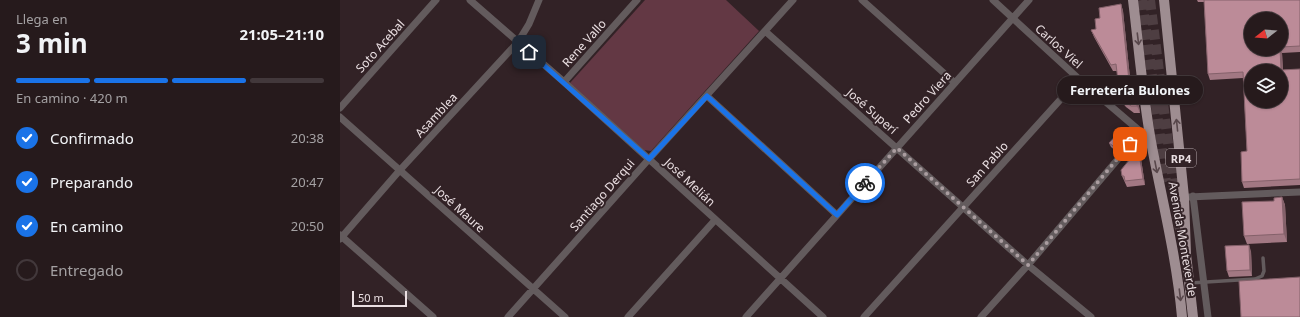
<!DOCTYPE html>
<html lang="es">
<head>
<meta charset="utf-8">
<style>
  body { margin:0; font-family:"Noto Sans",sans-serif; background:#2e2325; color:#f1f3f6; height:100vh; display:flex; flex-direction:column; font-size:15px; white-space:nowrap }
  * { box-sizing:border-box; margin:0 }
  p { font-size:13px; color:#a4a1a3 }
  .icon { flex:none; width:22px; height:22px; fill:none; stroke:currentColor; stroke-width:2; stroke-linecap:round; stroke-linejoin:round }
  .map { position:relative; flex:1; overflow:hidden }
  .sheet { display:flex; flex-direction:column; background:#261a1c; width:340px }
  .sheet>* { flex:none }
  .needle { width:26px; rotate:253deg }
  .controls { position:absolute; left:904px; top:12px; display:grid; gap:8px }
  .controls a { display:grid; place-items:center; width:44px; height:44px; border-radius:50%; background:#261a1c; box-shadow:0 1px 3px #0004,0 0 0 1px #42383b; font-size:20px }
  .scale { position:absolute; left:12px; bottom:10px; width:55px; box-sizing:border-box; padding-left:4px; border:2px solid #eadfe2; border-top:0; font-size:11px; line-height:14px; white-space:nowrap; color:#eadfe2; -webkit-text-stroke:3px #322226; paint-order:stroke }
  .pin { position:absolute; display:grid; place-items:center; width:34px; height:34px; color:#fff; margin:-17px; border-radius:8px; box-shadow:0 2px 6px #0006 }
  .courier { position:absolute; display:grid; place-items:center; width:40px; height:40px; margin:-20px; border:3px solid #1a73e8; border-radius:50%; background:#fff; color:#222; box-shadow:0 1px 5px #0007 }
  .bubble { position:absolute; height:28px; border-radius:14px; background:#261a1c; box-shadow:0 1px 3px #0004,0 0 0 1px #42383b; font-size:13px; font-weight:700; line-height:28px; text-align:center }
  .headline em { font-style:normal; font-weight:700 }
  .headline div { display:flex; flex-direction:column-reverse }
  .headline { display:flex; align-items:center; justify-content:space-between; height:68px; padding:0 16px }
  h1 { font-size:26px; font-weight:700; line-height:30px }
  .bar { display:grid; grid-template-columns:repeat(4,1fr); gap:6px 4px; align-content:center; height:48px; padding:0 16px }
  .bar i { height:5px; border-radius:3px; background:#42383b }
  .bar .selected { background:#1a73e8 }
  .bar p { grid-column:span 4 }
  ol { padding:0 16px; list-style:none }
  li { display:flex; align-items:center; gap:12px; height:44px }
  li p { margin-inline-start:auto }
  li .icon { padding:4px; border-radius:50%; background:#1a73e8; color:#fff; stroke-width:4 }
  li:last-child { color:#a4a1a3 }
  li i { width:22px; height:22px; border:2px solid #42383b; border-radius:50% }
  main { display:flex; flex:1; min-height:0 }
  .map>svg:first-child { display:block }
</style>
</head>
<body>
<main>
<section class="sheet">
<div class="headline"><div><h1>3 min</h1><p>Llega en</p></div><em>21:05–21:10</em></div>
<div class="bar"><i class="selected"></i><i class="selected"></i><i class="selected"></i><i></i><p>En camino · 420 m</p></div>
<ol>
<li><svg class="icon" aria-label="check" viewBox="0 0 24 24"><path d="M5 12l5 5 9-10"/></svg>Confirmado<p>20:38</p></li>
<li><svg class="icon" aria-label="check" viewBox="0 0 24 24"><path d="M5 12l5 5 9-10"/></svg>Preparando<p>20:47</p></li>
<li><svg class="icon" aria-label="check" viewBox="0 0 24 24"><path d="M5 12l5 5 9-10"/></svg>En camino<p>20:50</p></li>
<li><i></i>Entregado</li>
</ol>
</section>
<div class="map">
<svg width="960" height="317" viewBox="0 0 960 317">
  <rect width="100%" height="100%" fill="#322226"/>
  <path fill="#633844" d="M305,0H386L419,31L311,151L304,150L230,83Z"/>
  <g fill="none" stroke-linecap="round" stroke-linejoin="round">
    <path stroke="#4e3e42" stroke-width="10" stroke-dasharray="10 5" stroke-linecap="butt" d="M802,0L826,182
      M810,0L838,221L843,242"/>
    <path stroke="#635b5d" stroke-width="3.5" d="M850,283L915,279L922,276L924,271L923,258"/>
    <path stroke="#635b5d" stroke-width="7" d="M130,0L224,82L483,317
      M522,0L615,83
      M653,0L739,79L801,132H804
      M425,31L688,265L751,317
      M224,82L297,0
      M367,96L497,215
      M0,108L96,0
      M0,117L225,317
      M853,196L868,317
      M849,197L960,192
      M0,235L93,317
      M0,239L60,170L178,42L189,24L199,0
      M168,317L309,159L453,0
      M288,317L375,220
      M406,317L689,0
      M524,317L739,79
      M641,317L688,265L801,132"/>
    <path stroke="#9e8d91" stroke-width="10" d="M793,0C799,49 803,99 812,147C823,204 837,260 842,317
      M824,0L844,197L846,254L853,317"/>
  </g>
  <path fill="#a27883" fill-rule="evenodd" d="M857,0H960V52L942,53L943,70L960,69V185L904,188L902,182L907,151L903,78L870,80L868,74L864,2H858ZM941,19V49H911Z
    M781,4L783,11L791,87L788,88V93L798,100L800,113H794L786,107L774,93L771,86L778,81L777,71H773L754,37L751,30L756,29Z
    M789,138L777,152L771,147L769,143Z
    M801,159L805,185L787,187L782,176Z
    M942,197L945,205L947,242L907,244L904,236L934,201Z
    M911,251L912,276L889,277L887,271Z"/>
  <path fill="#84616a" d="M781,4L783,11L791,87L789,81Z
    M940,49H941L942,53L943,76L941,70Z
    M785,81L788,88L789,100L786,94Z
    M796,93L798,100L800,113L797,106Z
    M787,134L789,138L777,152L776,148Z
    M799,153L801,159L805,185L803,179Z
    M942,197L945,205L947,242L944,234Z
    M909,245L911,251L912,276L910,270Z"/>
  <path fill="#bc8b98" stroke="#84616a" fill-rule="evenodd" d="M864,0H960V46L941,47V19H911V49H940L941,70L960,69V179L902,182L901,152L907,151L903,72L868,74ZM911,71H941V101H911Z
    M781,4L789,81H785L786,94L796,93L797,106H791L783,100L771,86L778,81L776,64L771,65L751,30L756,29L755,19L760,18L759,8Z
    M782,129L787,134L776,148L769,143Z
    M799,153L803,179L785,181L784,176H782L781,170L794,154Z
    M942,197L944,234L904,236L902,202L934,201V198Z
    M909,245L910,270L887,271L885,246Z
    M960,277V317H901L899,281Z"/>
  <defs><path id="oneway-shaft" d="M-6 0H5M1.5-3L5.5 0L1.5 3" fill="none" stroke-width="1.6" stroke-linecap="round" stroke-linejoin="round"/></defs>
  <g stroke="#58474b">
    <use href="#oneway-shaft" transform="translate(798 39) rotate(83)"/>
    <use href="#oneway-shaft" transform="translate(837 125) rotate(-96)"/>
    <use href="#oneway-shaft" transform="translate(816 167) rotate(79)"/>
    <use href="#oneway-shaft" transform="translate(840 295) rotate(83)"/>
  </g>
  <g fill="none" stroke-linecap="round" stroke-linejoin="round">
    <path stroke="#aa9da0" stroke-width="4" stroke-dasharray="0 7.2" d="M525,183L557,148L688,265L790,144"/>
    <path stroke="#1a73e8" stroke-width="5" d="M189,52L309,159L367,96L497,215L525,183"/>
  </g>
  <g text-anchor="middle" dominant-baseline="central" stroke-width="4" stroke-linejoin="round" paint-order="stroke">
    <rect fill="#322226" stroke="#b3a6aa" stroke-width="1" x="826" y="149" width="30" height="18" rx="3"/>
    <g font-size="11" font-weight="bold" fill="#eadfe2">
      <text x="841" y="158">RP4</text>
    </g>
    <g font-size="12" fill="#eadfe2" stroke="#322226">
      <text transform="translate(244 43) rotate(-48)">Rene Vallo</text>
      <text transform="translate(40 46) rotate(-48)">Soto Acebal</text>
      <text transform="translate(719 46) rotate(42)">Carlos Viel</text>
      <text transform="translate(587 97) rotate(-48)">Pedro Viera</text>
      <text transform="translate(532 111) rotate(41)">José Superí</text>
      <text transform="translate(96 115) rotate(-47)">Asamblea</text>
      <text transform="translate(647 164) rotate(-48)">San Pablo</text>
      <text transform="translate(350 182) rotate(43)">José Melián</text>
      <text transform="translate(262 195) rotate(-49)">Santiago Derqui</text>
      <text transform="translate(120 209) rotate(42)">José Maure</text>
      <text transform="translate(843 239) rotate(80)">Avenida Monteverde</text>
    </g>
  </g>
</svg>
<div class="controls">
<a><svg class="needle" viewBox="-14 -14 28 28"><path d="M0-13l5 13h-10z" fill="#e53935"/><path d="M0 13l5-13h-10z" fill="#a4a1a3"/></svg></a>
<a><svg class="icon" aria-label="layers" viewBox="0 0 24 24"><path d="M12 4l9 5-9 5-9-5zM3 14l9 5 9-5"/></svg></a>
</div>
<div class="scale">50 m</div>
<div class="pin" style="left:790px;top:144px;background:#ea580c"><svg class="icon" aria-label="bag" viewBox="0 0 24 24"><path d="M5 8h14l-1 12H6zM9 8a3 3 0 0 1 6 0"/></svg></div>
<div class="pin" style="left:189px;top:52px;background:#1f2937"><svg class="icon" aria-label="home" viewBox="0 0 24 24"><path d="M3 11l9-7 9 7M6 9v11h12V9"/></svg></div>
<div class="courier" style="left:525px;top:183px"><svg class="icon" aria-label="bike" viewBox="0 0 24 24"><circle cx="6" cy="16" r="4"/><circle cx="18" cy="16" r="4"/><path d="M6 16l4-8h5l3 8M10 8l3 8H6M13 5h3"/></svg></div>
<div class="bubble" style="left:717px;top:76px;width:146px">Ferretería Bulones</div>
</div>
</main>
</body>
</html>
